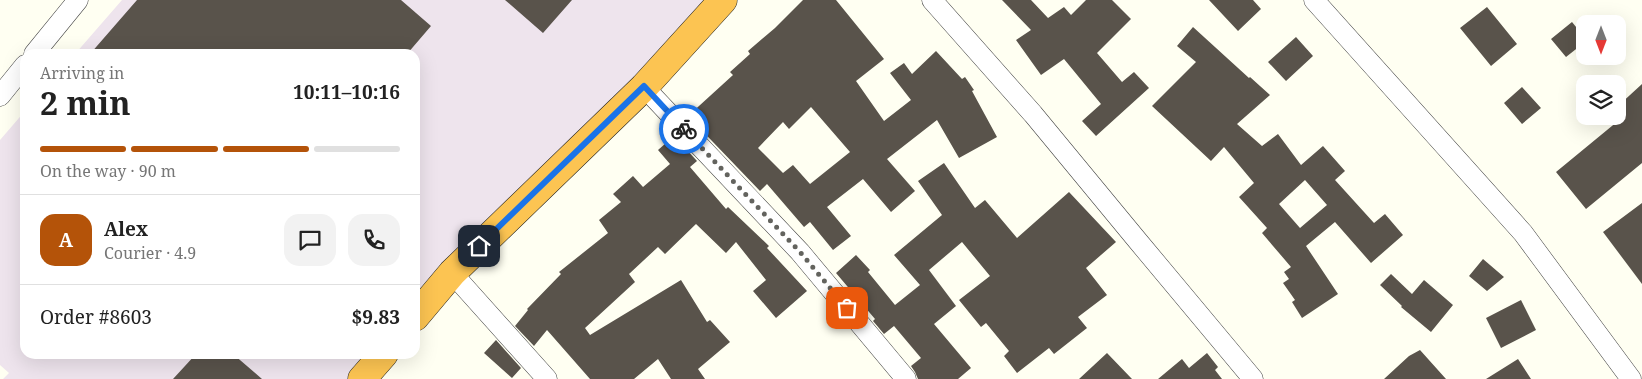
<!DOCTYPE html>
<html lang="en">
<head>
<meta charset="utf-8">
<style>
  body { margin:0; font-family:"Noto Serif",serif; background:#f2f2f2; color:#222; height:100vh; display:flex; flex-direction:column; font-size:19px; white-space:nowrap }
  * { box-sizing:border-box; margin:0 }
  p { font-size:16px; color:#767676 }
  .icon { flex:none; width:28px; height:28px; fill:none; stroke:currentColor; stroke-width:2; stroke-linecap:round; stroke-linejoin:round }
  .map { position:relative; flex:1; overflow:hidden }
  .details { position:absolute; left:20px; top:49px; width:400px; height:310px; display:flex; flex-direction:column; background:#fff; border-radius:15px; box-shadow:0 5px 20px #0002 }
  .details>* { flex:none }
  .needle { width:32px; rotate:180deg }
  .buttons { position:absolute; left:1576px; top:15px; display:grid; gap:10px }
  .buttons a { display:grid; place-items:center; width:50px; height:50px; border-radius:10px; background:#fff; box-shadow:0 5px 20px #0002; font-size:25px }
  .pin { position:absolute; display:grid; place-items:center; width:42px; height:42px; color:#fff; margin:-21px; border-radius:10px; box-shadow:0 2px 8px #0006 }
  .courier { position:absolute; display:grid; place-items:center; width:50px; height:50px; margin:-25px; border:4px solid #1a73e8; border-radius:50%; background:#fff; color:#222; box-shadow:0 1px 6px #0007 }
  .head em { font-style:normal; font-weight:700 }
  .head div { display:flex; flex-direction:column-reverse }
  .head { display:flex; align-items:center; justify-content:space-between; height:85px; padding:0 20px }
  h1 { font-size:32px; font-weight:700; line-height:38px }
  .bar { display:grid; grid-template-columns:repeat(4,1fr); gap:8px 5px; align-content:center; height:60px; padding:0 20px }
  .bar i { height:6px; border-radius:4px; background:#e0e0e0 }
  .bar .selected { background:#b45309 }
  .bar p { grid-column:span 4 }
  .line { display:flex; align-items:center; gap:12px; padding:0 20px; border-top:1px solid #e0e0e0 }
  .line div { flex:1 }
  .round { display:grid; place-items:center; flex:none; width:52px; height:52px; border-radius:15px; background:#f2f2f2 }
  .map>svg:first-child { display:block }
</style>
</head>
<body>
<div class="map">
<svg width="1642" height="379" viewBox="0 0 1642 379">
  <rect width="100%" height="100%" fill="#fffff2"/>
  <path fill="#eee4ed" d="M122,0H709L415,337V54H75Z
    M25,111V354H400L378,379H3L9,373L0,365V140Z"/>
  <path fill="#59534b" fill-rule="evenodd" d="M137,0H401L431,26L407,54H90Z
    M505,0H572L543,33Z
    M803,0H836L884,59L856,81L884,121L911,100L890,73L904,63L912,74L936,51L962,79L965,77L974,90L972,91L997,137L959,158L937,120L887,159L915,191L891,212L863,179L827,207L851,236L833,250L810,222L804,227L767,184L760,191L688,116L733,75L730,72L750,54L748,51L775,28ZM811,107L850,152L810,184L793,165L783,173L758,148L783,122L789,129Z
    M1002,0H1031L1048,18L1064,7L1071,15L1086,0H1112L1131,19L1097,53L1122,82L1134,72L1149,88L1096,136L1082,121L1101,104L1064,59L1041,75L1016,40L1031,30Z
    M1209,0H1253L1261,9L1238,31Z
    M1487,7L1517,44L1491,66L1460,28Z
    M1572,22L1585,38V42L1566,57L1551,39Z
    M1193,27L1249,78L1250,77L1270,95L1237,124L1262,146L1278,134L1301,165L1323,146L1345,171L1335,180L1374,223L1385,214L1403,235L1371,263L1335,222L1306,246L1338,294L1302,318L1292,302L1295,300L1283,283L1289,279L1284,272L1291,267L1262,233L1267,228L1239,197L1254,183L1224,147L1211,161L1152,106L1196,62L1177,46ZM1305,180L1327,205L1300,228L1279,204Z
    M1296,37L1313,56L1286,81L1268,62Z
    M1642,84V163L1586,209L1556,172L1618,121V106Z
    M1522,87L1541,108L1522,124L1504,103Z
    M674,136L697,161L690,167L726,209L728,207L769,246L767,248L807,291L776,318L753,291L766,280L736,242L726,253L696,224L665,254L658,247L629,274L635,282L585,328L590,335L681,280L707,322L710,320L730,342L698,369L705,379H671L658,359L634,379H590L547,330L534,346L515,326L528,310L527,309L561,274L559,272L608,233L599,220L621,202L613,194L633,176L643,187L670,164L658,150Z
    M944,163L975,208L985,200L1017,238L1069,192L1116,242L1086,268L1107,295L1078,317L1087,328L1054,354L1049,348L1017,373L1004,356L1009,351L986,323L981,327L959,300L990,276L962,242L929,270L956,306L934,324L971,368L958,379H918L915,372L911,366L921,358L894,326L884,334L873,321L875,319L836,273L856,255L870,270L868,272L895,305L920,285L894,255L942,215L918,181Z
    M1642,203V284L1603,232Z
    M1483,259L1504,277L1487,291L1469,276Z
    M1391,274L1412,294L1424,280L1453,305L1431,332L1401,307L1402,306L1380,285Z
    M1521,300L1536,330L1501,348L1486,318Z
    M496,340L521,368L512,378L484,353Z
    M1420,350L1446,379H1384L1409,356Z
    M1107,353L1132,379H1079Z
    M1207,353L1218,367L1215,370L1222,379H1158L1182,359L1189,368Z
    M196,354H233L262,379H173Z
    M1518,359L1531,379H1486Z"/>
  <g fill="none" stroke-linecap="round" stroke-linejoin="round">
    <g stroke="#424242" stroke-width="21">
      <path id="minor" d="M932,0L1033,114L1137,240L1253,379
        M1314,0L1523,233L1631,379
        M34,54L78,0
        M644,87L800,252L906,379
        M0,96L25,65
        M452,273L547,379"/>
    </g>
    <g stroke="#202020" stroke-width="29">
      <path id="highway" d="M415,317L452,273L644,87L723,0
        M362,379L384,354"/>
    </g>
    <use href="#minor" stroke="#fff" stroke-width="20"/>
    <use href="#highway" stroke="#fcc452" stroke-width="28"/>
  </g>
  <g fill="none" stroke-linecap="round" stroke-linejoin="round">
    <path stroke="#63635e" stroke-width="5" stroke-dasharray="0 9" d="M684,129L800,252L847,308"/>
    <path stroke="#1a73e8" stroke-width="6" d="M479,246L644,86L684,129"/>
  </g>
</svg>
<div class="buttons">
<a><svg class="needle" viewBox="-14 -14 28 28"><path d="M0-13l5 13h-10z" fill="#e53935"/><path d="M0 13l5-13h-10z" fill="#767676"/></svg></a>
<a><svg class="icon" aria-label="layers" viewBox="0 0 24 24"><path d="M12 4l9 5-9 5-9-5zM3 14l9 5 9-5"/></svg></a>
</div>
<div class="pin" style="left:847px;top:308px;background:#ea580c"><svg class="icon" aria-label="bag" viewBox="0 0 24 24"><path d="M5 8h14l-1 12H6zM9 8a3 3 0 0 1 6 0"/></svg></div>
<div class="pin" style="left:479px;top:246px;background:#1f2937"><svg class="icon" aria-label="home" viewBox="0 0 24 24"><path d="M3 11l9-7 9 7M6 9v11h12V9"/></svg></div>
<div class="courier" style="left:684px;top:129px"><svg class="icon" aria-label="bike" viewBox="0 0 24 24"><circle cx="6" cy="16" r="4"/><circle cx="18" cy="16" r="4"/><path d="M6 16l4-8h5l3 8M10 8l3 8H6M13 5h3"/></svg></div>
<section class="details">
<div class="head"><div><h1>2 min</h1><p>Arriving in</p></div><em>10:11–10:16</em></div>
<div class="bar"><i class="selected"></i><i class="selected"></i><i class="selected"></i><i></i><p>On the way · 90 m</p></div>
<div class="line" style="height:90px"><b class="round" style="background:#b45309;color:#fff">A</b><div><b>Alex</b><p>Courier · 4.9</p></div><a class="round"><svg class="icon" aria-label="chat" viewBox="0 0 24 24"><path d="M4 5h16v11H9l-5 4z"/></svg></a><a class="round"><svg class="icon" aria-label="phone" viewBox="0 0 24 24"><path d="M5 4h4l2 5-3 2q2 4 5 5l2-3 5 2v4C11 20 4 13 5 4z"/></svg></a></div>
<div class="line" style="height:65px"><div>Order #8603</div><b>$9.83</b></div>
</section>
</div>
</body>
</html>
